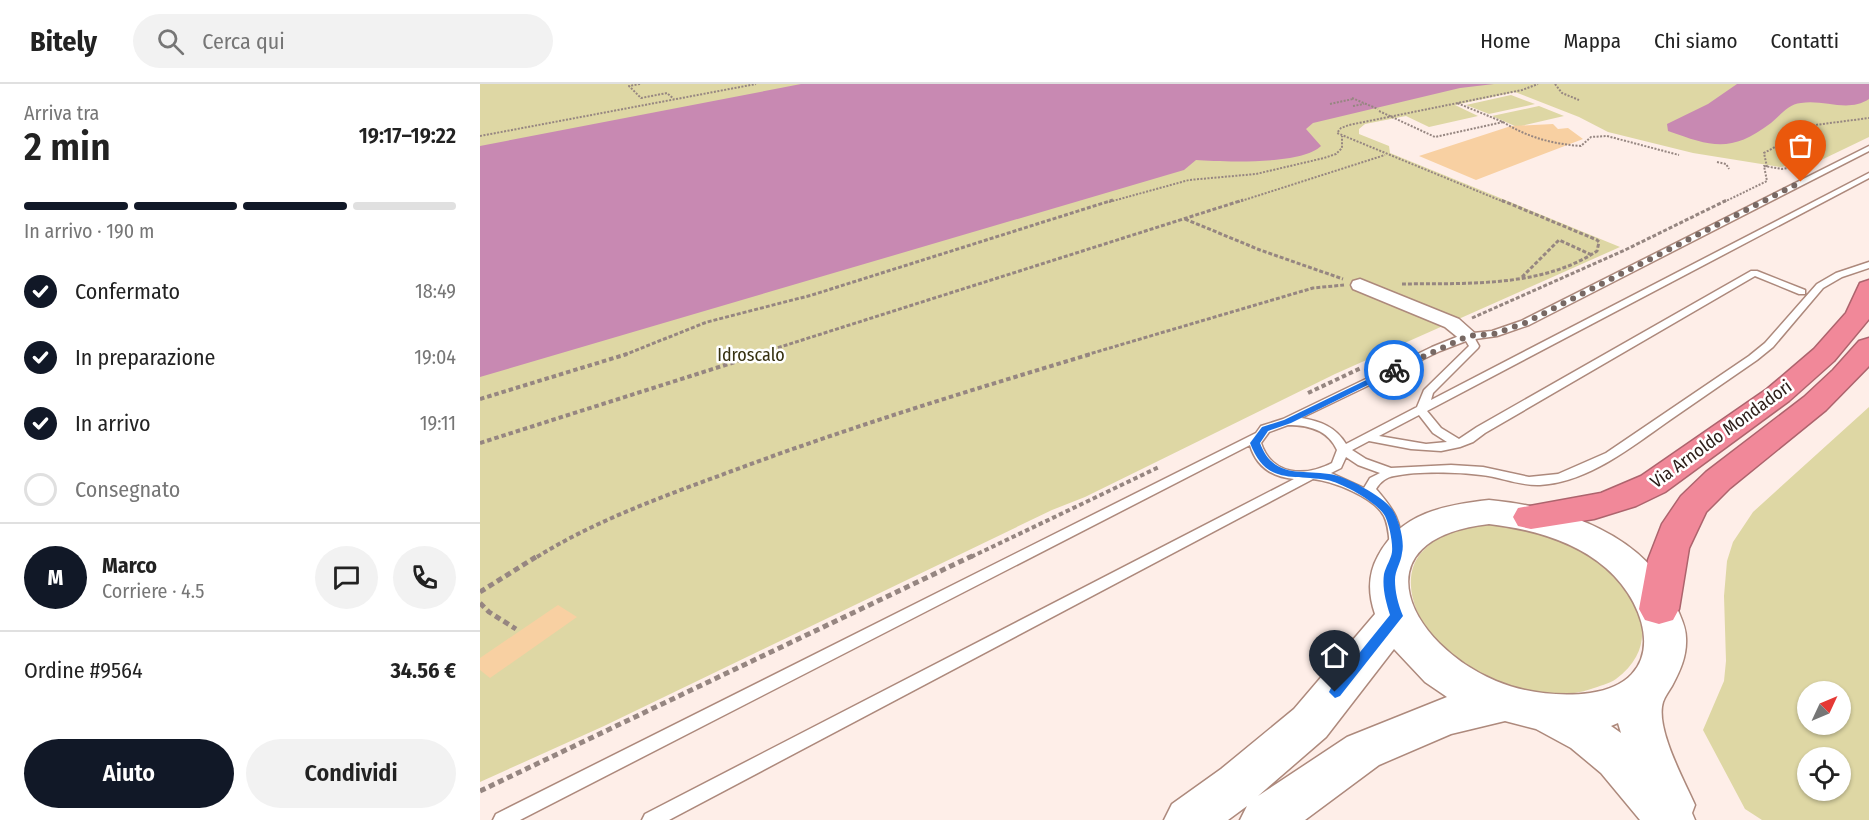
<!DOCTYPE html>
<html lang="it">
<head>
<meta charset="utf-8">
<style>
  body { margin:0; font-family:"Fira Sans Condensed",sans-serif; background:#f2f2f2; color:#222; height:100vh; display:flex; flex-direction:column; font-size:22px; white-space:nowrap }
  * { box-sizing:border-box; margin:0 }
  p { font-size:20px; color:#767676 }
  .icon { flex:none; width:33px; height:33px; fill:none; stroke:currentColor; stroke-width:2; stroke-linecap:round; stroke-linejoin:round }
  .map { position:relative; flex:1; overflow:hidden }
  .panel { display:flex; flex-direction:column; background:#fff; width:480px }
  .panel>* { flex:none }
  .needle { width:39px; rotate:46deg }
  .controls { position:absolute; left:1317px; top:597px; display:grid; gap:12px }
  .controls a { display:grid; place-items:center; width:54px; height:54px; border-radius:50%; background:#fff; box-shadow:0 2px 4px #0004; font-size:30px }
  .pin { position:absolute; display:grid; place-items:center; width:51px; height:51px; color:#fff; margin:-62px -26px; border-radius:50% 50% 50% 0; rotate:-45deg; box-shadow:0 0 6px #0007 }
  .pin .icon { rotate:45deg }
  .courier { position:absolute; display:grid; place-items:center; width:60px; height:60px; margin:-30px; border:4px solid #1a73e8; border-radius:50%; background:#fff; color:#222; box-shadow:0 2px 8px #0007 }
  .overview em { font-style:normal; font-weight:600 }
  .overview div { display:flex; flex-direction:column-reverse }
  .overview { display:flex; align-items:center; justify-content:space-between; height:102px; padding:0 24px }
  h1 { font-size:39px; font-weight:600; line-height:45px }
  .bar { display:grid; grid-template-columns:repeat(4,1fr); gap:9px 6px; align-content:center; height:72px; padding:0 24px }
  .bar i { height:8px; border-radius:4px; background:#e0e0e0 }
  .bar .current { background:#111827 }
  .bar p { grid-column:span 4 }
  .line { display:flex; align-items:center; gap:15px; padding:0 24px; border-top:2px solid #e0e0e0 }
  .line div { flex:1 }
  .round { display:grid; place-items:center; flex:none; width:63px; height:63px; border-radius:32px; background:#f2f2f2 }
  ol { padding:0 24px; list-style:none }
  li { display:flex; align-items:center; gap:18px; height:66px }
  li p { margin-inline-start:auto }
  li .icon { padding:6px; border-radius:50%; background:#111827; color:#fff; stroke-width:4 }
  li:last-child { color:#767676 }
  li i { width:33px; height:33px; border:3px solid #e0e0e0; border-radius:50% }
  .cta { display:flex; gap:12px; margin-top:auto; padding:12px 24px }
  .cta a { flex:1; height:69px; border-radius:36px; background:#111827; color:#fff; font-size:24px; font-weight:600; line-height:69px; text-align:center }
  .cta a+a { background:#f2f2f2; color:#222 }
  header { display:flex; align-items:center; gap:36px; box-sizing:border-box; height:84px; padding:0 30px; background:#fff; border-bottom:2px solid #e0e0e0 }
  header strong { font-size:28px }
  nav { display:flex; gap:33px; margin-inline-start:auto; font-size:21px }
  .search { width:420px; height:54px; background:#f2f2f2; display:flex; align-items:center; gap:15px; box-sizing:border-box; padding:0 21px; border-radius:33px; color:#767676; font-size:22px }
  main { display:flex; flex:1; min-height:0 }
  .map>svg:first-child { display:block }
</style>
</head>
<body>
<header>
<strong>Bitely</strong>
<div class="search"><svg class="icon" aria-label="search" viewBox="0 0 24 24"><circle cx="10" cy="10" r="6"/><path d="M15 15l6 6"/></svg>Cerca qui</div>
<nav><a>Home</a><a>Mappa</a><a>Chi siamo</a><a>Contatti</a></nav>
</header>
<main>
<section class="panel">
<div class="overview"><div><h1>2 min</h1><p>Arriva tra</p></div><em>19:17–19:22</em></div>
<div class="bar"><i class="current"></i><i class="current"></i><i class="current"></i><i></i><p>In arrivo · 190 m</p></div>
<ol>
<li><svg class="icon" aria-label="check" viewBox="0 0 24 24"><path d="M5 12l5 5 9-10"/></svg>Confermato<p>18:49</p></li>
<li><svg class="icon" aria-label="check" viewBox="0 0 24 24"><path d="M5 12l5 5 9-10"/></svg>In preparazione<p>19:04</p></li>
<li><svg class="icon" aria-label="check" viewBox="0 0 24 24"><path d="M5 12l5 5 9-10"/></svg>In arrivo<p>19:11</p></li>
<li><i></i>Consegnato</li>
</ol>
<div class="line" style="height:108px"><b class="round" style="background:#111827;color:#fff">M</b><div><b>Marco</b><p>Corriere · 4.5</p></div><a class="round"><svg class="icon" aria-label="chat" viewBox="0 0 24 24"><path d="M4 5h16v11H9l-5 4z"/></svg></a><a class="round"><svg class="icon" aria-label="phone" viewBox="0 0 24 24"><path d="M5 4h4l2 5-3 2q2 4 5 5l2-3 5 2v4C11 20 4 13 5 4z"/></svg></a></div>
<div class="line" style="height:78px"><div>Ordine #9564</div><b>34.56 €</b></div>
<div class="cta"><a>Aiuto</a><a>Condividi</a></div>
</section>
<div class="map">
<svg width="1389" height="736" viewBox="0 0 1389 736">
  <rect width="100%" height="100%" fill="#feeee8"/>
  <path fill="#ded7a4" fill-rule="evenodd" d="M0,0H1389V53L1337,78L1300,83L1213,69L1128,48L1099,33L1035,8L975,21L998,32L949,43L926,32L885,40L879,45V50L909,62L910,69L1140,163L855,290L605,413L572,426L124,642L0,698Z
    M1031,11L1055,20L1009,30L986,21Z
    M1059,22L1084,32L1037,43L1012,32Z
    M1389,323V736H1282L1265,725L1223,646L1244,597L1246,577L1244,512L1247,477L1253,458L1273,428ZM1328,608H1360V640H1328ZM1328,674H1360V706H1328Z
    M1010,440C1034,442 1058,445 1081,454C1133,476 1200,547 1136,595C1129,600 1119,602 1111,605C1052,626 948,578 933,515C929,499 930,482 941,469C951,458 964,448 979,444C988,442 1000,441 1010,440Z"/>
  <path fill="#c889b2" d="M321,0H1014L980,4L833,39L826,45L841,62C822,81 744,78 716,76L704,86L0,293V62Z
    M1257,0H1389V15C1368,29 1344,15 1321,19C1308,20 1300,32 1291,39C1251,69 1233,63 1188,47L1187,40L1228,20Z"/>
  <path fill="#f8d0a2" d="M1073,40L1078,45L1088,44L1103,55L996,96L939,72L1031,42Z
    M78,521L97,533L10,594L0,586V574Z"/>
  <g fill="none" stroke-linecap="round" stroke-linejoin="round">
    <g stroke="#ad897c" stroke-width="3">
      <path id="lane" d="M1389,62V67L1049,241L1017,252L995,255L999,262L998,264L953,309L951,316L1389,89V94L947,327L961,344L979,355L997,343L1271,187H1277L1325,206V210H1319L1275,192L1005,349L993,358L980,363L961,367L931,365L889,357L872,366L886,375L911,384L971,381L1003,383L1049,393L1078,390L1126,369L1269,272L1285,259L1337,200L1356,189L1389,178V184L1362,193L1343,204L1293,263L1277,276C1248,296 1219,316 1190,336C1151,363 1109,398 1060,401C1040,402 1021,393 1001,391C978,388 937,387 914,392C907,393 900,398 896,405C916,428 919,435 924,465L922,468H912L910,465C909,454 909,442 904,432C894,413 853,397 833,395L189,736H162L165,730L814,395C792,393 776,382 770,361L40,736H13L16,730L776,349L781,342L803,335L952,263L984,250L1012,247L1041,237ZM986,257L989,262L944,306L937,323L866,360C856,343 840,337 821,334L960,267ZM939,331L953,349L967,358L946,360L899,352ZM808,341C829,341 848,346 857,366L852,379C825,393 792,392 781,359L789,348ZM866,373L878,381L900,389L890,394L884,404L851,389L861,384Z"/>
    </g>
    <g stroke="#ad897c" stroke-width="3">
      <path id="street" d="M880,195L979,235L998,252L995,256H981L965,243L873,205L871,201L873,197Z"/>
    </g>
    <g stroke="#ad897c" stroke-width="3">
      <path id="secondary" d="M1009,416C1082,423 1167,449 1197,524C1201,534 1206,543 1206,554C1207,572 1200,587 1192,602C1189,607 1185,612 1183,618C1175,644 1204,696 1215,721L1212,729L1215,736H1160L1121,689L1091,664L1056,645L1025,637L971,650L899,681L825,736H760L767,722L748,736H684L692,720L741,685L814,625L895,530C888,510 888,490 898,472C921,429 964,421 1009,416ZM1009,440C1051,445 1093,456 1126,484C1171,523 1188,598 1110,609C1080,613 1044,609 1016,597C928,560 876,455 1009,440ZM914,565L945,598L967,613L867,653L778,712L846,653ZM1138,639L1141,649L1131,642Z"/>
    </g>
    <g stroke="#ad646d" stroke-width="3">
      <path id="highway" d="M1389,196V235L1354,277L1309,317L1185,408L1156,422L1114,435L1051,445L1038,442L1033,433L1038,424L1121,409L1161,392L1287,305L1334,265L1366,229L1380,199Z
        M1389,254V282L1346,326L1250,404L1226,428L1209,464L1199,525L1193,536L1179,540L1165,536L1159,525L1168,476L1182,440L1201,412L1226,388L1324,313L1353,286L1379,257Z"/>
    </g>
    <path stroke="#968681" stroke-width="2" stroke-dasharray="2 1.5" stroke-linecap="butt" d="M160,0L149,2L161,14L187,9L194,15
      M1075,0L1082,9L1099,16
      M872,14L898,25
      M850,20L873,15
      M873,22L884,20
      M899,27L955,53L1023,38L977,19
      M1023,38C1047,53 1072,60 1101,62L1111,53L1127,52L1199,71
      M0,52L276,0
      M1237,78L1246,80L1249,85
      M1287,83L1284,69L1335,41L1389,34
      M629,118L709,96L776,90L844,74L856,70L862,64V52
      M758,118L905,71
      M1024,118L857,49L861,44L869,41L1042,6L1058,0
      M1244,118L1287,97L1284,82L1302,85L1325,81"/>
    <path stroke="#968681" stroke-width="3" stroke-dasharray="4 2" stroke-linecap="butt" d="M705,135L780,166L863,195
      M1042,193L1079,156L1112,171
      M922,200C986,199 1061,204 1117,167L1119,158L1117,156L1021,116
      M992,234L1145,166L1247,116
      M144,271L227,238L332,211L633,116
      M275,271L763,116
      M606,271L833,204L864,201"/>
    <path stroke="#968681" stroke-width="4" stroke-dasharray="4.5 3" stroke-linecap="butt" d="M828,309L881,284
      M0,315L147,270
      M0,359L280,270
      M57,473C116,436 187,411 252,387C370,343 491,306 611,270
      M491,473L679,383"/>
    <path stroke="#968681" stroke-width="5" stroke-dasharray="6 4" stroke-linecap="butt" d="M0,508L59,471
      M0,519L9,528L36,545
      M0,707L494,471"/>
    <use href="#lane" fill="#fff" fill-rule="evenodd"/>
    <use href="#street" fill="#fff" fill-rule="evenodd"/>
    <use href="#secondary" fill="#fff" fill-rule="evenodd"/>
    <use href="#highway" fill="#f18899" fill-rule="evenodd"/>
  </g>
  <path fill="#1a73e8" d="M911,284L918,286L811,339L788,347L780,359C793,394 819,386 849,390C866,392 902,412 912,425C919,435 925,458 922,469C921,479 915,486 915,496C915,508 918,520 923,532L860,612L855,614L849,608L851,604L910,531C906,518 902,504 904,490C906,482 911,475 912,468C913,458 909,440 905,432C897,418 862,399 847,396C811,390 786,401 770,359L782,343L804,336Z"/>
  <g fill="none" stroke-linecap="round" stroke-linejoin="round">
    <path stroke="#776863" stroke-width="6" stroke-dasharray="0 10.8" d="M914,286L988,252L1014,250L1045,239L1321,98"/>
  </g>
  <g text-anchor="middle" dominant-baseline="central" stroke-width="5" stroke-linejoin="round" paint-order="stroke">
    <g font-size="18" fill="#363111" stroke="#fff">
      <text x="271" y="271">Idroscalo</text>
    </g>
    <g font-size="18" fill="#2f201b" stroke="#fff">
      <text transform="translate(1241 350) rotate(-36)">Via Arnoldo Mondadori</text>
    </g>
  </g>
</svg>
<div class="controls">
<a><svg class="needle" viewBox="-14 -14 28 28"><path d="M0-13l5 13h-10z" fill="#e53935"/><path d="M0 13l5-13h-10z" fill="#767676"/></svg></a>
<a><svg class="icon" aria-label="locate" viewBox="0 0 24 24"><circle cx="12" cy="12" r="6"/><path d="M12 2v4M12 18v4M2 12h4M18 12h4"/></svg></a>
</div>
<div class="pin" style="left:1321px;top:98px;background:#ea580c"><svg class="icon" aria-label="bag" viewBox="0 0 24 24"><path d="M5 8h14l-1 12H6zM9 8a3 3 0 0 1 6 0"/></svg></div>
<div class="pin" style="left:855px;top:608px;background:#1f2937"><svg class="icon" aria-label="home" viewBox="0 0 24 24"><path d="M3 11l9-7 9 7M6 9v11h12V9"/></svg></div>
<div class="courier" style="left:914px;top:286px"><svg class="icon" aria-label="bike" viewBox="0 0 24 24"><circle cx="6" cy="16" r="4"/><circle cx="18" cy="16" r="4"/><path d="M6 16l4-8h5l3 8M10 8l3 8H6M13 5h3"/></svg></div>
</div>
</main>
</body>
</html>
